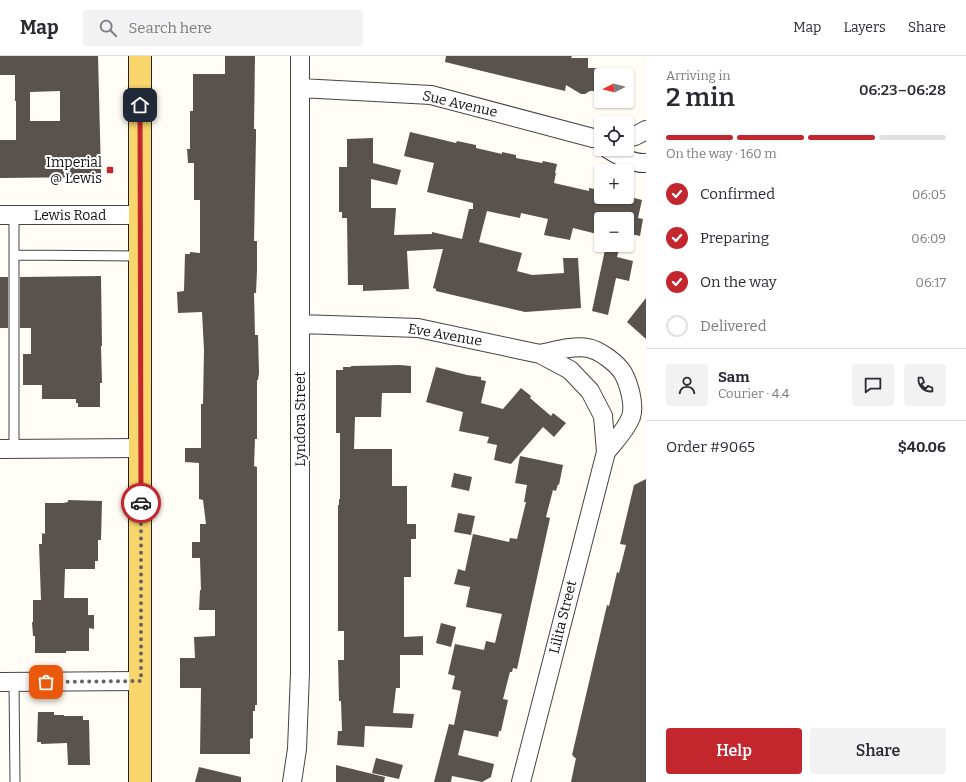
<!DOCTYPE html>
<html lang="en">
<head>
<meta charset="utf-8">
<style>
  body { margin:0; font-family:Bitter,serif; background:#f2f2f3; color:#2b2b33; height:100vh; display:flex; flex-direction:column; font-size:15px; white-space:nowrap }
  * { box-sizing:border-box; margin:0 }
  p { font-size:13px; color:#7c7c81 }
  .icon { flex:none; width:22px; height:22px; fill:none; stroke:currentColor; stroke-width:2; stroke-linecap:round; stroke-linejoin:round }
  .map { position:relative; flex:1; overflow:hidden }
  .side { display:flex; flex-direction:column; background:#fff; width:320px }
  .side>* { flex:none }
  .needle { width:26px; rotate:264deg }
  .buttons { position:absolute; left:594px; top:12px; display:grid; gap:8px }
  .buttons a { display:grid; place-items:center; width:40px; height:40px; border-radius:4px; background:#fff; box-shadow:0 1px 3px #0004; font-size:20px }
  .pin { position:absolute; display:grid; place-items:center; width:34px; height:34px; color:#fff; margin:-17px; border-radius:8px; box-shadow:0 2px 6px #0006 }
  .courier { position:absolute; display:grid; place-items:center; width:40px; height:40px; margin:-20px; border:3px solid #c4262e; border-radius:50%; background:#fff; color:#222; box-shadow:0 1px 5px #0007 }
  .headline em { font-style:normal; font-weight:600 }
  .headline div { display:flex; flex-direction:column-reverse }
  .headline { display:flex; align-items:center; justify-content:space-between; height:68px; padding:0 20px }
  h1 { font-size:26px; font-weight:600; line-height:30px }
  .bar { display:grid; grid-template-columns:repeat(4,1fr); gap:6px 4px; align-content:center; height:48px; padding:0 20px }
  .bar i { height:5px; border-radius:3px; background:#e1e1e2 }
  .bar .active { background:#c4262e }
  .bar p { grid-column:span 4 }
  .line { display:flex; align-items:center; gap:10px; padding:0 20px; border-top:1px solid #e1e1e2 }
  .line div { flex:1 }
  .round { display:grid; place-items:center; flex:none; width:42px; height:42px; border-radius:4px; background:#f2f2f3 }
  ol { padding:0 20px; list-style:none }
  li { display:flex; align-items:center; gap:12px; height:44px }
  li p { margin-inline-start:auto }
  li .icon { padding:4px; border-radius:50%; background:#c4262e; color:#fff; stroke-width:4 }
  li:last-child { color:#7c7c81 }
  li i { width:22px; height:22px; border:2px solid #e1e1e2; border-radius:50% }
  .button { display:flex; gap:8px; margin-top:auto; padding:8px 20px }
  .button a { flex:1; height:46px; border-radius:4px; background:#c4262e; color:#fff; font-size:16px; font-weight:600; line-height:46px; text-align:center }
  .button a+a { background:#f2f2f3; color:#2b2b33 }
  header { display:flex; align-items:center; gap:24px; box-sizing:border-box; height:56px; padding:0 20px; background:#fff; border-bottom:1px solid #e1e1e2 }
  header strong { font-size:19px }
  nav { display:flex; gap:22px; margin-inline-start:auto; font-size:14px }
  .search { width:280px; height:36px; background:#f2f2f3; display:flex; align-items:center; gap:10px; box-sizing:border-box; padding:0 14px; border-radius:4px; color:#7c7c81; font-size:15px }
  main { display:flex; flex:1; min-height:0 }
  .map>svg:first-child { display:block }
</style>
</head>
<body>
<header>
<strong>Map</strong>
<div class="search"><svg class="icon" aria-label="search" viewBox="0 0 24 24"><circle cx="10" cy="10" r="6"/><path d="M15 15l6 6"/></svg>Search here</div>
<nav><a>Map</a><a>Layers</a><a>Share</a></nav>
</header>
<main>
<div class="map">
<svg width="646" height="726" viewBox="0 0 646 726">
  <rect width="100%" height="100%" fill="#fffdf5"/>
  <path fill="#5a524d" fill-rule="evenodd" d="M0,0H98L101,118H95V121L0,122V84H16V45H15V19H0ZM60,35V65H30V36Z
    M225,0H255L254,73H256V81L254,185H257V214L256,237H254L255,279H258L259,317L258,324H257V383H255L254,410L257,411V649H255V655H253V682L250,683V698H200L201,632H180V602H195L194,581L215,580V554H199L200,534H201L200,502H192V486H200V468H206L203,444L199,443V407L185,406V392H201V348H203L204,294L202,256L178,257L177,236L184,235L185,198H190V196L200,197V144H194V107H188L187,93H190V55H193V18H225Z
    M446,0H572L571,2H588V12H601V35H590L585,38H581L566,29L565,35L445,6Z
    M410,76L456,87L457,85L476,89V92L502,98V96L516,99V102L542,107L543,105L557,108L555,117H556L554,127L589,135V132L601,134V141H630L642,144L638,162L643,163L640,180L627,177V163H601V179L573,172L570,184L544,179L548,163L521,157L520,162L487,155L479,186L522,197L517,215L532,219L564,217L563,202H578L581,252L525,256L436,235V233L433,232L443,193L407,195L409,233L363,235V229H348L347,162H342V156H339V111H347V83L373,82V107L401,114L397,129L371,123V152H396L394,179L432,178V176L462,183L469,153H473V147L427,136L434,107L404,100Z
    M606,189H620L617,201L633,205L629,225L616,222L608,259L592,255Z
    M101,220L102,290H101L102,327H100V351H78V347H76V343H42V329H23V298H31V272H20V221Z
    M0,221H8V272H0Z
    M646,242V283L627,266Z
    M400,309L411,310V337H382L381,361H355L354,393H392V430H407V468H416V483H411V521H404V581L423,580V599H400V632H396L393,657L414,658L412,672L365,670L364,691L337,689L338,675H342L341,645H339L338,604H344V575H338V449H339V443H340V377H336V314H343V311H351V310Z
    M436,311L467,319L481,321V324L486,325L481,347L503,353L521,332L531,340L530,342L551,360L553,357L566,367L554,381L543,371L511,408L494,404L497,389L487,387L489,381L459,375L463,356L426,346Z
    M520,400L563,409L559,429L558,428L556,435L553,434L546,461L550,462L517,613L513,612L512,616H510L503,643L508,644L501,675H499L498,681L464,674L458,699L494,708L491,721L482,726L452,720L451,726H434L449,668L454,669L461,635L452,633L455,620L448,618L455,588L484,594L486,585L495,587L502,558L466,551L470,531L454,528L458,513L465,515L473,478L509,486L510,482L517,483L526,446H524L527,429L515,427Z
    M454,417L472,421L469,435L451,431Z
    M646,423V726H571L576,702L573,701L574,700L572,699L607,549L609,550L617,516L619,517L626,489L620,488L634,429Z
    M68,444L102,445L101,484H98V505H95V513H65L64,542H88V559H94V573L89,572V595H66V597H35V580H33L32,566H33V544H41L39,488H42V477L45,478V447H63L68,446Z
    M458,457L475,460L471,479L454,476Z
    M441,567L456,571L451,591L436,587Z
    M38,656H54V659H64V660H83V664H89L90,709H68L67,687L41,688V686H37Z
    M376,702L403,709L399,723L372,717Z
    M336,709L385,721L384,726H336Z
    M199,711L241,721V726H195Z"/>
  <g fill="none" stroke-linecap="round" stroke-linejoin="round">
    <g stroke="#444" stroke-width="11">
      <path id="service" d="M14,199L140,200
        M14,393V159
        M14,626L15,726"/>
    </g>
    <g stroke="#444" stroke-width="20">
      <path id="minor" d="M300,32L431,39L593,82L601,83
        M627,82L635,80L646,74
        M608,93C619,100 633,108 646,107
        M0,159H140
        M300,268L418,272L540,298L570,314L590,335L603,360L606,396L521,726
        M540,298C555,295 573,289 588,292C599,294 617,307 623,317C629,328 635,349 631,361C626,374 615,385 606,396
        M0,393L141,392
        M0,626L141,625
        M292,726L297,693L300,617V0"/>
    </g>
    <g stroke="#222" stroke-width="24">
      <path id="primary" d="M140,0V726"/>
    </g>
    <use href="#service" stroke="#fff" stroke-width="9"/>
    <use href="#minor" stroke="#fff" stroke-width="18"/>
    <use href="#primary" stroke="#f9d66b" stroke-width="22"/>
  </g>
  <g fill="none" stroke-linecap="round" stroke-linejoin="round">
    <path stroke="#646461" stroke-width="4" stroke-dasharray="0 7.2" d="M46,626L141,625V447"/>
    <path stroke="#c4262e" stroke-width="5" d="M140,49L141,447"/>
  </g>
  <rect fill="#c4262e" stroke="#fff" stroke-width="1.5" x="106" y="110" width="8" height="8" rx="2"/>
  <g text-anchor="middle" dominant-baseline="central" stroke-width="4" stroke-linejoin="round" paint-order="stroke">
    <g font-size="14" fill="#111" stroke="#fff">
      <text transform="translate(460 48) rotate(13)">Sue Avenue</text>
      <text x="70" y="159">Lewis Road</text>
      <text transform="translate(445 279) rotate(10)">Eve Avenue</text>
      <text transform="translate(300 363) rotate(-90)">Lyndora Street</text>
      <text transform="translate(563 561) rotate(-76)">Lilita Street</text>
    </g>
    <g font-size="14" fill="#111" stroke="#fff" text-anchor="end">
      <text x="102" y="106">Imperial<tspan x="102" dy="16">@ Lewis</tspan></text>
    </g>
  </g>
</svg>
<div class="buttons">
<a><svg class="needle" viewBox="-14 -14 28 28"><path d="M0-13l5 13h-10z" fill="#e53935"/><path d="M0 13l5-13h-10z" fill="#7c7c81"/></svg></a>
<a><svg class="icon" aria-label="locate" viewBox="0 0 24 24"><circle cx="12" cy="12" r="6"/><path d="M12 2v4M12 18v4M2 12h4M18 12h4"/></svg></a>
<a>+</a>
<a>−</a>
</div>
<div class="pin" style="left:46px;top:626px;background:#ea580c"><svg class="icon" aria-label="bag" viewBox="0 0 24 24"><path d="M5 8h14l-1 12H6zM9 8a3 3 0 0 1 6 0"/></svg></div>
<div class="pin" style="left:140px;top:49px;background:#1f2937"><svg class="icon" aria-label="home" viewBox="0 0 24 24"><path d="M3 11l9-7 9 7M6 9v11h12V9"/></svg></div>
<div class="courier" style="left:141px;top:447px"><svg class="icon" aria-label="car" viewBox="0 0 24 24"><path d="M5 17H2v-5l4-1 3-4h7l3 4 3 1v5h-3M9 17h6M6 11h13"/><circle cx="7" cy="17" r="2"/><circle cx="17" cy="17" r="2"/></svg></div>
</div>
<section class="side">
<div class="headline"><div><h1>2 min</h1><p>Arriving in</p></div><em>06:23–06:28</em></div>
<div class="bar"><i class="active"></i><i class="active"></i><i class="active"></i><i></i><p>On the way · 160 m</p></div>
<ol>
<li><svg class="icon" aria-label="check" viewBox="0 0 24 24"><path d="M5 12l5 5 9-10"/></svg>Confirmed<p>06:05</p></li>
<li><svg class="icon" aria-label="check" viewBox="0 0 24 24"><path d="M5 12l5 5 9-10"/></svg>Preparing<p>06:09</p></li>
<li><svg class="icon" aria-label="check" viewBox="0 0 24 24"><path d="M5 12l5 5 9-10"/></svg>On the way<p>06:17</p></li>
<li><i></i>Delivered</li>
</ol>
<div class="line" style="height:72px"><a class="round"><svg class="icon" aria-label="person" viewBox="0 0 24 24"><circle cx="12" cy="8" r="4"/><path d="M4 21q1-7 8-7t8 7"/></svg></a><div><b>Sam</b><p>Courier · 4.4</p></div><a class="round"><svg class="icon" aria-label="chat" viewBox="0 0 24 24"><path d="M4 5h16v11H9l-5 4z"/></svg></a><a class="round"><svg class="icon" aria-label="phone" viewBox="0 0 24 24"><path d="M5 4h4l2 5-3 2q2 4 5 5l2-3 5 2v4C11 20 4 13 5 4z"/></svg></a></div>
<div class="line" style="height:52px"><div>Order #9065</div><b>$40.06</b></div>
<div class="button"><a>Help</a><a>Share</a></div>
</section>
</main>
</body>
</html>
